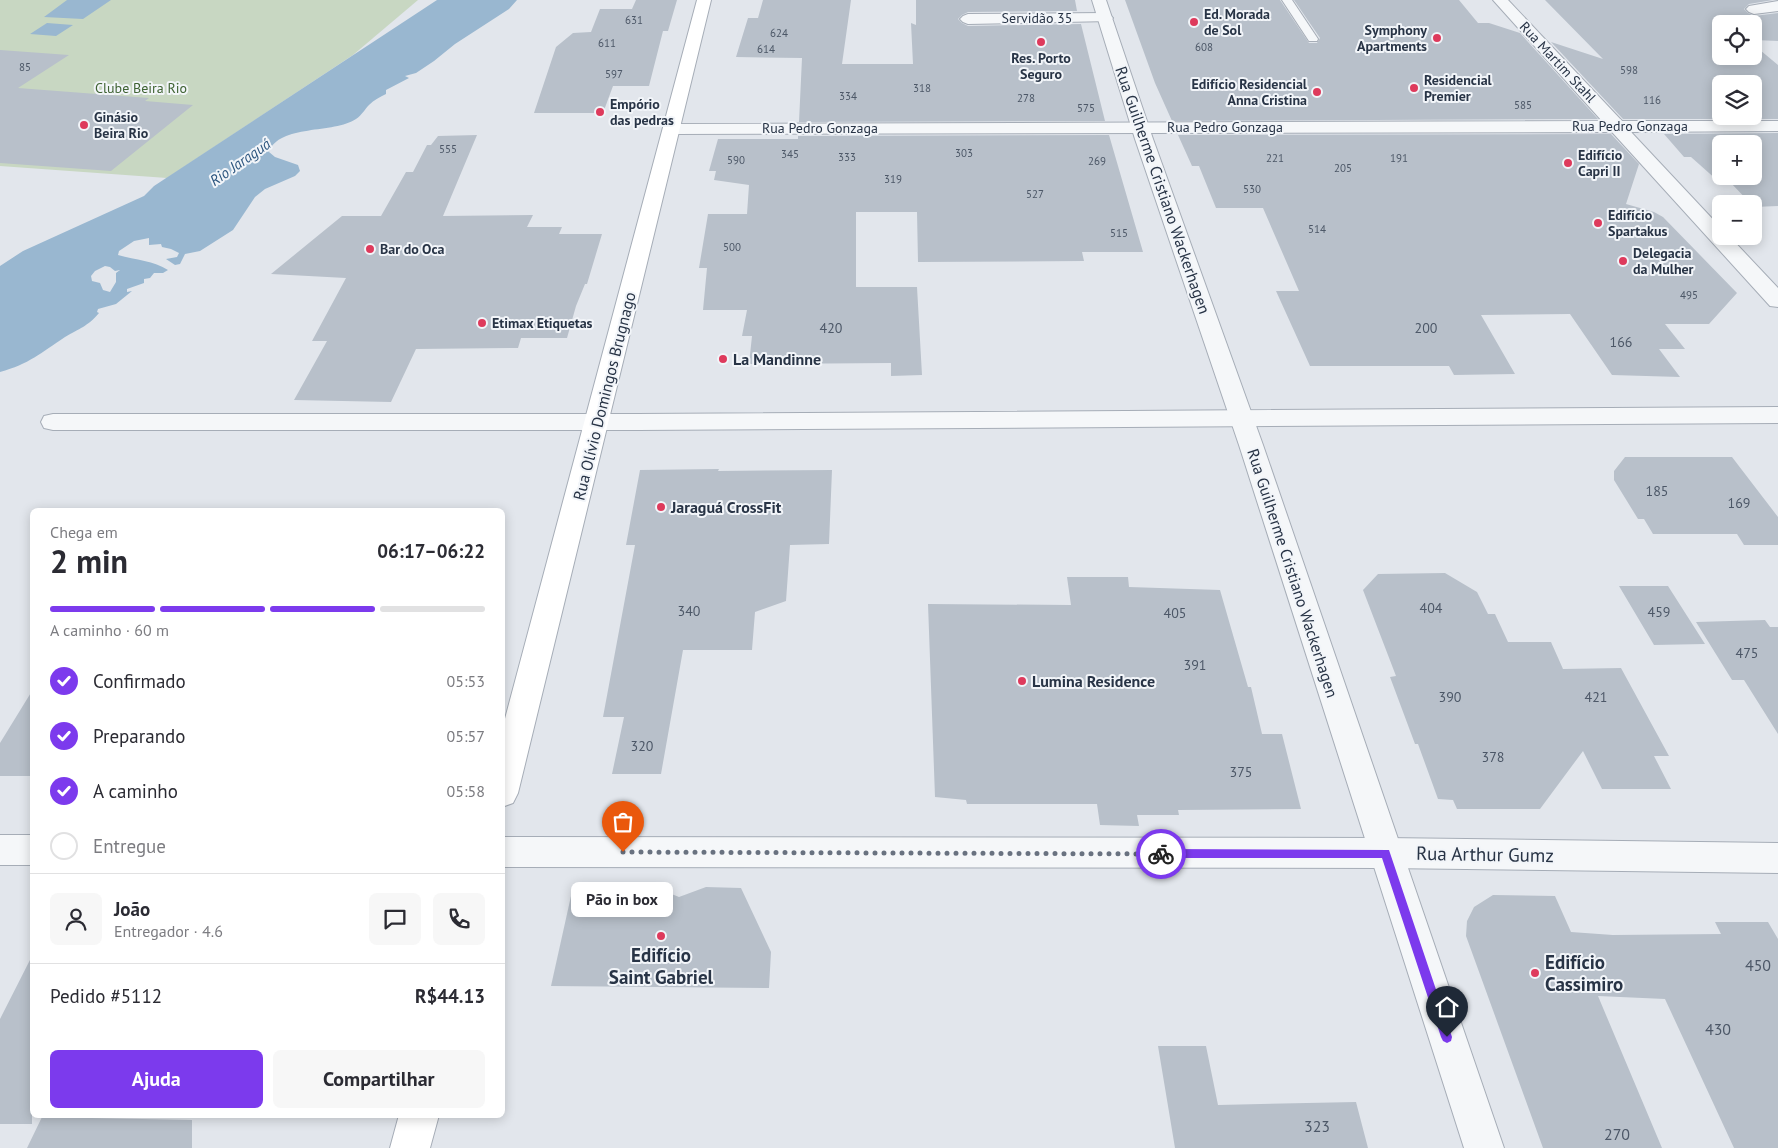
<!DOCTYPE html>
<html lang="pt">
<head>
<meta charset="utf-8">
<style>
  body { margin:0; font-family:"PT Sans",sans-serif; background:#f7f7f7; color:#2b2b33; height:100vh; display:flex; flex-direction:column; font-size:19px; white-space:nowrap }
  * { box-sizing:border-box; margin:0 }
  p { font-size:16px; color:#7c7c81 }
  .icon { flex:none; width:28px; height:28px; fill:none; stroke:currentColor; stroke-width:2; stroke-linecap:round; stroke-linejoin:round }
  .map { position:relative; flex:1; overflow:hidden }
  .sheet { position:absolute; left:30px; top:508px; width:475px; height:610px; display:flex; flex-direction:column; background:#fff; border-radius:8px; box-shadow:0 2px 12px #0003 }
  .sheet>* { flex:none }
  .tools { position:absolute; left:1712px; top:15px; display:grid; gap:10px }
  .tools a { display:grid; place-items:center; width:50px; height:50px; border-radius:8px; background:#fff; box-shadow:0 2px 12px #0003; font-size:25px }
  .pin { position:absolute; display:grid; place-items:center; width:42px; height:42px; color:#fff; margin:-51px -21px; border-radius:50% 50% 50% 0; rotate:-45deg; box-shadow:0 0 5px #0007 }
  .pin .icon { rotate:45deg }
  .courier { position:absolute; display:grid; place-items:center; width:50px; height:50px; margin:-25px; border:4px solid #7c3aed; border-radius:50%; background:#fff; color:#222; box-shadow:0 1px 6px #0007 }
  .bubble { position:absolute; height:35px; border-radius:8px; background:#fff; box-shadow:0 2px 12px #0003; font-size:16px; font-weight:700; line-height:35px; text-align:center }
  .head em { font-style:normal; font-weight:700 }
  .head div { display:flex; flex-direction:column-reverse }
  .head { display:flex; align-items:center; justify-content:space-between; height:85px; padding:0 20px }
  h1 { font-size:32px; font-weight:700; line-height:38px }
  .bar { display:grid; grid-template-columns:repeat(4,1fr); gap:8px 5px; align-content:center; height:60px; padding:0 20px }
  .bar i { height:6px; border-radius:4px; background:#e1e1e2 }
  .bar .on { background:#7c3aed }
  .bar p { grid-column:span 4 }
  .line { display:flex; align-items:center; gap:12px; padding:0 20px; border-top:1px solid #e1e1e2 }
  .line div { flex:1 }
  .round { display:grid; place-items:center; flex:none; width:52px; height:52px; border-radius:8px; background:#f7f7f7 }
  ol { padding:0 20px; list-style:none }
  li { display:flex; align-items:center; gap:15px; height:55px }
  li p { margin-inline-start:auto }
  li .icon { padding:5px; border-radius:50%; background:#7c3aed; color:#fff; stroke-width:4 }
  li:last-child { color:#7c7c81 }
  li i { width:28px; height:28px; border:2px solid #e1e1e2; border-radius:50% }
  .button { display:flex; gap:10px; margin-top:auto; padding:10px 20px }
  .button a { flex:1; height:58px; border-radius:8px; background:#7c3aed; color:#fff; font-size:20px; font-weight:700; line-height:58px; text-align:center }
  .button a+a { background:#f7f7f7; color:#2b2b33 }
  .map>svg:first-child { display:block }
</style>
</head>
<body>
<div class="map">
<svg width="1778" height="1148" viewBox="0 0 1778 1148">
  <rect width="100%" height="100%" fill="#e2e6ec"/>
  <path fill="#c8d7c2" d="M0,0H418L353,55L167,178L0,166Z"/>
  <path fill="#99b7d0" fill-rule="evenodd" d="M67,0H111L83,19L44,17Z
    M437,0H517L509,9L455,44L434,61L416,73L405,76L409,78L386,90V94C380,97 374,100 369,105C365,109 362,115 356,119C334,134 279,124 269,152L275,157L298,165L300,171L295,176L265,189L255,197L233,230L200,251L185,254L180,264L175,265L166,259L177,257L179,253L171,249L162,247L161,244L149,245V238L134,241L119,251L118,255C136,260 154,261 168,270L163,273H154L150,278L144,279V283L127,289V292L132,291L116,304L98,309L97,312L99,313C87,327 80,328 65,337C41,353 29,364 0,372V266L23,251L144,196L154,186ZM105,266L110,267L115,271L120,270L116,273V282L110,292L103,290L100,283L92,281L91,276L95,271Z
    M47,23L73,25L56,36L30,34Z"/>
  <path fill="#b8c0ca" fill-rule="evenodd" d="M636,0H677L668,31H663L649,86H613L603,113H534L556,47L573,33L591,32L600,9H632Z
    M763,0H851L842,64H913L911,23L916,25V0H1075L1077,11L968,12L962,15L958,19L962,23L968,26L1081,24L1105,121L799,122L802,58L736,57L748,18H758Z
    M1125,0H1280L1309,43H1317L1320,38L1294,0H1459L1478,23H1489L1520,33L1598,119L1172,121L1155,83Z
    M1545,0H1773L1749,4L1744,9L1748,13L1754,16L1778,13V41L1754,40V24H1721V56H1754V45L1778,65V119H1623L1551,42L1603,59ZM1721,84H1754V116H1721Z
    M0,50L69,55L18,88L149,98L145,101L193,105L111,171L0,163Z
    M1778,133V206L1754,207V204H1751L1730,182L1718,181L1691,157H1684L1664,134ZM1721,144H1754V176H1721Z
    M1611,134L1639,164L1626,204L1654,212L1663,217L1737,293L1709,324H1665L1685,349H1659L1680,377L1612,375L1570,314L1481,315L1515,374L1454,375L1449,366H1310L1276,291H1299L1263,208H1216L1199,166H1192L1178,135Z
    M477,135L443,216L533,215L527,227H562L559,234H602L587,284H585L576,306L567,338H521L518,348L416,349L391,402L294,400L327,341H312L346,278L271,274L342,216H381L406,172H413L427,145H431L438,136Z
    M1109,135L1143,252H1082L1084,261L918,262L917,212H856V287H917L922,375L891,376V363L749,364L752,336H742L747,310H703L707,268H699L708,214H747L749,185L714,180L716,171H709L718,139H798V136Z
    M1625,457H1732L1778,517V545H1744L1737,534H1653L1644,519H1638L1614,480V471Z
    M719,469L718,471L832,470L829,544L790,545L786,601L755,612L752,650H683L661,774H612L624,717H603L635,545H626L640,470Z
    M1445,573L1477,592L1488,614H1495L1508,642H1551L1563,669L1621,668L1669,756H1654L1671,789H1602L1583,751L1540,809H1457L1453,800L1438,799L1418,744H1415L1390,677L1396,676L1363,590L1378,574Z
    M1067,577H1128L1129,587L1220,590L1248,687H1251L1262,734H1282L1301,809L1178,810L1179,815H1137L1139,826L1100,825L1097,804H967L966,800L935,797L928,604L1071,605Z
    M1619,586H1668L1705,644L1654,645Z
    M1765,620L1770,627H1778V734L1744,680H1732L1696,622Z
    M32,691V776H0V743Z
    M573,887H654L679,897L706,887L741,888L771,952L769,988L551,986Z
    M1493,895L1555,896L1571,932L1613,935L1721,934L1715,922H1768L1778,939V1148H1734L1665,999L1598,996L1662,1148H1543L1466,936L1467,921L1474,907Z
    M32,956V1124H0V1019Z
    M1158,1046H1206L1218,1105L1356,1102L1368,1148H1175Z
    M42,1117L192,1120V1148H27Z"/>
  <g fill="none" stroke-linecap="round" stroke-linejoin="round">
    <g stroke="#a6adb7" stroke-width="2">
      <path id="service" d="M1282,0H1292L1318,39L1317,41H1309Z"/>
    </g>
    <g stroke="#a6adb7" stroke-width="2">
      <path id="minor" d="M1493,0H1508L1622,121H1778V131L1631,132L1721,228V236H1729L1778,288V307L1770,306L1612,132L672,134L666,133L663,129L666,125L672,124L1602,121Z
        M1778,1V11L1754,14L1749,12L1746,9L1749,6Z
        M1105,13L1110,15L1113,18L1110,21L968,24L963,22L960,19L963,16L968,14Z
        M1778,407V423L637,430H53L44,428L41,422L44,416L53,414H637Z
        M0,835H32V865H0Z
        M502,837L1385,838L1778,843V873L1385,868L502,867Z"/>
    </g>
    <g stroke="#a6adb7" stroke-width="2">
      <path id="tertiary" d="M1092,0H1106L1153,139L1263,445L1504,1148H1464L1239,445L1135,139Z"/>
    </g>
    <g stroke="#a6adb7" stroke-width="2">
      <path id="secondary" d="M697,0H711L518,793L513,803L502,807V730Z
        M399,1115H439L430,1148H390Z"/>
    </g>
    <use href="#service" fill="#f5f7f9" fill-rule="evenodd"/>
    <use href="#minor" fill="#f5f7f9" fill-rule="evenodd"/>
    <use href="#tertiary" fill="#f5f7f9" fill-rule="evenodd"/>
    <use href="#secondary" fill="#fff" fill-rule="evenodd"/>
  </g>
  <path fill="#7c3aed" d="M1161,849L1389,850L1452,1037L1451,1041L1447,1043L1443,1041L1441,1037L1382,858H1161L1156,854Z"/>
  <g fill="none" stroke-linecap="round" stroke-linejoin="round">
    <path stroke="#697280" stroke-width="5" stroke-dasharray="0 9" d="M623,852L1161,854"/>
  </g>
  <g fill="#de3a5c" stroke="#f2f5f9" stroke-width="2">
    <circle cx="1194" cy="22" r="5"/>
    <circle cx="1437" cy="38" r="5"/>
    <circle cx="1041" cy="42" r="5"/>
    <circle cx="1414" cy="88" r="5"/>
    <circle cx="1317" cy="92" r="5"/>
    <circle cx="600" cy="112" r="5"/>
    <circle cx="84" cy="125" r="5"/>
    <circle cx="1568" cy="163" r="5"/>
    <circle cx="1598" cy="223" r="5"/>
    <circle cx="370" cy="249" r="5"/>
    <circle cx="1623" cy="261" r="5"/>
    <circle cx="482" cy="323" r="5"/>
    <circle cx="723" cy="359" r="5"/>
    <circle cx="661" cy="507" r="5"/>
    <circle cx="1022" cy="681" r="5"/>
    <circle cx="661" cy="936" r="5"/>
    <circle cx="1535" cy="973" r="5"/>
  </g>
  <g text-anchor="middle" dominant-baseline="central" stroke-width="4" stroke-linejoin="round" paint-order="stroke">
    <g font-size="11" fill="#4c5767">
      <text x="634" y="20">631</text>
      <text x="779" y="33">624</text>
      <text x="607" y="43">611</text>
      <text x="1204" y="47">608</text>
      <text x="766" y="49">614</text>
      <text x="25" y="67">85</text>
      <text x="1629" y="70">598</text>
      <text x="614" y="74">597</text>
      <text x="922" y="88">318</text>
      <text x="848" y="96">334</text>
      <text x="1026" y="98">278</text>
      <text x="1652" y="100">116</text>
      <text x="1523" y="105">585</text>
      <text x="1086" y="108">575</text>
      <text x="448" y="149">555</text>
      <text x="964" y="153">303</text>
      <text x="790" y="154">345</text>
      <text x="847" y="157">333</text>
      <text x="1275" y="158">221</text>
      <text x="1399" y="158">191</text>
      <text x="736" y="160">590</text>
      <text x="1097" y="161">269</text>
      <text x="1343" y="168">205</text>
      <text x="893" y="179">319</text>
      <text x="1252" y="189">530</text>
      <text x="1035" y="194">527</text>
      <text x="1317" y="229">514</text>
      <text x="1119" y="233">515</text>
      <text x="732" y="247">500</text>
      <text x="1689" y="295">495</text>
    </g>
    <g font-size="14" font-weight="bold" fill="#283446" stroke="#f2f5f9" text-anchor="start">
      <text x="1204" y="14">Ed. Morada<tspan x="1204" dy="16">de Sol</tspan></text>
      <text x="1427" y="30" text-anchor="end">Symphony<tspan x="1427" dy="16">Apartments</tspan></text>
      <text x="1041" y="58" text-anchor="middle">Res. Porto<tspan x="1041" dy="16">Seguro</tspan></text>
      <text x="1424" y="80">Residencial<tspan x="1424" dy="16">Premier</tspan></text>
      <text x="1307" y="84" text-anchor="end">Edifício Residencial<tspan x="1307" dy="16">Anna Cristina</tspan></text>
      <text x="610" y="104">Empório<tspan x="610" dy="16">das pedras</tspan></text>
      <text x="94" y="117">Ginásio<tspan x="94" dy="16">Beira Rio</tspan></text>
      <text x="1578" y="155">Edifício<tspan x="1578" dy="16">Capri II</tspan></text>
      <text x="1608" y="215">Edifício<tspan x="1608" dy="16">Spartakus</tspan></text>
      <text x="380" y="249">Bar do Oca</text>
      <text x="1633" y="253">Delegacia<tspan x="1633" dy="16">da Mulher</tspan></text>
      <text x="492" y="323">Etimax Etiquetas</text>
    </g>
    <g font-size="14" fill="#283446" stroke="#f2f5f9">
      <text x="1037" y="18">Servidão 35</text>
      <text transform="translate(1558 62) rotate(47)">Rua Martim Stahl</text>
      <text x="1630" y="126">Rua Pedro Gonzaga</text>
      <text x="1225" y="127">Rua Pedro Gonzaga</text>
      <text x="820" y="128">Rua Pedro Gonzaga</text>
    </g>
    <g font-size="14" fill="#3f6333" stroke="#f2f5f9">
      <text x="141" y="88">Clube Beira Rio</text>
    </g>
    <g font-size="14" fill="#4c5767">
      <text x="831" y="328">420</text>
      <text x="1426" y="328">200</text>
      <text x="1621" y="342">166</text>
      <text x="1657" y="491">185</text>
      <text x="1739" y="503">169</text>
      <text x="1431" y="608">404</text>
      <text x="689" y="611">340</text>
      <text x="1659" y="612">459</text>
      <text x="1175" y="613">405</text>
      <text x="1747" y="653">475</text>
      <text x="1195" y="665">391</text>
      <text x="1450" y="697">390</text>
      <text x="1596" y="697">421</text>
      <text x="642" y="746">320</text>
      <text x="1493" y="757">378</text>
      <text x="1241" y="772">375</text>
    </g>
    <g font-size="15" font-style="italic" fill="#2d567f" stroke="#f2f5f9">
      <text transform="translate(240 162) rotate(-35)">Rio Jaraguá</text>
    </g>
    <g font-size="16" fill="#283446" stroke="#f2f5f9">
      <text transform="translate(1163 190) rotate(71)">Rua Guilherme Cristiano Wackerhagen</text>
      <text transform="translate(604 396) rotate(-76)">Rua Olívio Domingos Brugnago</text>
      <text transform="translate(1293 573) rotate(72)">Rua Guilherme Cristiano Wackerhagen</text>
    </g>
    <g font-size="16" font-weight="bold" fill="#283446" stroke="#f2f5f9" text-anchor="start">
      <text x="733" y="359">La Mandinne</text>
      <text x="671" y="507">Jaraguá CrossFit</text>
      <text x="1032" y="681">Lumina Residence</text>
    </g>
    <g font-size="16" fill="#4c5767">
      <text x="1758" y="965">450</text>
      <text x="1718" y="1029">430</text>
      <text x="1317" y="1126">323</text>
      <text x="1617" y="1134">270</text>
    </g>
    <g font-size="19" fill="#283446" stroke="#f2f5f9">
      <text transform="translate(1485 854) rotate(1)">Rua Arthur Gumz</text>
    </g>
    <g font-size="19" font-weight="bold" fill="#283446" stroke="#f2f5f9">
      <text x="661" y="955">Edifício<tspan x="661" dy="22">Saint Gabriel</tspan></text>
      <text x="1545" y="962" text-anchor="start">Edifício<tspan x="1545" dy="22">Cassimiro</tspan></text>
    </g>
  </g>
</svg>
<div class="tools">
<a><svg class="icon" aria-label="locate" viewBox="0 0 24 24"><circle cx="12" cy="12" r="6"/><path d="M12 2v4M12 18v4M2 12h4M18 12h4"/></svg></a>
<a><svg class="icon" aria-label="layers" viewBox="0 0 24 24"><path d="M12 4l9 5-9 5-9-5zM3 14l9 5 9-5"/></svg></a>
<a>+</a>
<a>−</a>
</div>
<div class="pin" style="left:623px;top:852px;background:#ea580c"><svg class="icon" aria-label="bag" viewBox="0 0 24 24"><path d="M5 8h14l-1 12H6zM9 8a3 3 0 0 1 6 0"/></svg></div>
<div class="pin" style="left:1447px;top:1037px;background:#1f2937"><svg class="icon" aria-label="home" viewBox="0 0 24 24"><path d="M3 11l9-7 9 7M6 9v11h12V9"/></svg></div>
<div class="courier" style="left:1161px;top:854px"><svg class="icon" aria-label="bike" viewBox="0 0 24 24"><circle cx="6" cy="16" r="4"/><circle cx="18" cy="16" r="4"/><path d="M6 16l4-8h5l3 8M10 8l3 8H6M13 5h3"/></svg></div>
<div class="bubble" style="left:571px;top:882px;width:102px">Pão in box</div>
<section class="sheet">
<div class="head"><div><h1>2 min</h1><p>Chega em</p></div><em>06:17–06:22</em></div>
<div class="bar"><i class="on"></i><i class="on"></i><i class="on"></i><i></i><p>A caminho · 60 m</p></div>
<ol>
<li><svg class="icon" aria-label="check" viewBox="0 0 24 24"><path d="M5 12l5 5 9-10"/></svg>Confirmado<p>05:53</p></li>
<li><svg class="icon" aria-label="check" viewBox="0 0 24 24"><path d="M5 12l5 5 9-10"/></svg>Preparando<p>05:57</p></li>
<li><svg class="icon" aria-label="check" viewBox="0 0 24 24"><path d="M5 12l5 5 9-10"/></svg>A caminho<p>05:58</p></li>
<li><i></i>Entregue</li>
</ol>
<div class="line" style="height:90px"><a class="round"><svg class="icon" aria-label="person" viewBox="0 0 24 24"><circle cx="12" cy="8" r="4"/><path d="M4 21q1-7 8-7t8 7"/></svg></a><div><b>João</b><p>Entregador · 4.6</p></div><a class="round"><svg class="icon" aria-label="chat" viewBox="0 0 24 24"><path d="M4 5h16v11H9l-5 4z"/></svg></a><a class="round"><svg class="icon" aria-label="phone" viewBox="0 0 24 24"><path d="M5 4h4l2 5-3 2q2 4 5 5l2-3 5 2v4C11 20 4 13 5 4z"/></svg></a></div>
<div class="line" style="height:65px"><div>Pedido #5112</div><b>R$44.13</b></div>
<div class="button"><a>Ajuda</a><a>Compartilhar</a></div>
</section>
</div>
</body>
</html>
